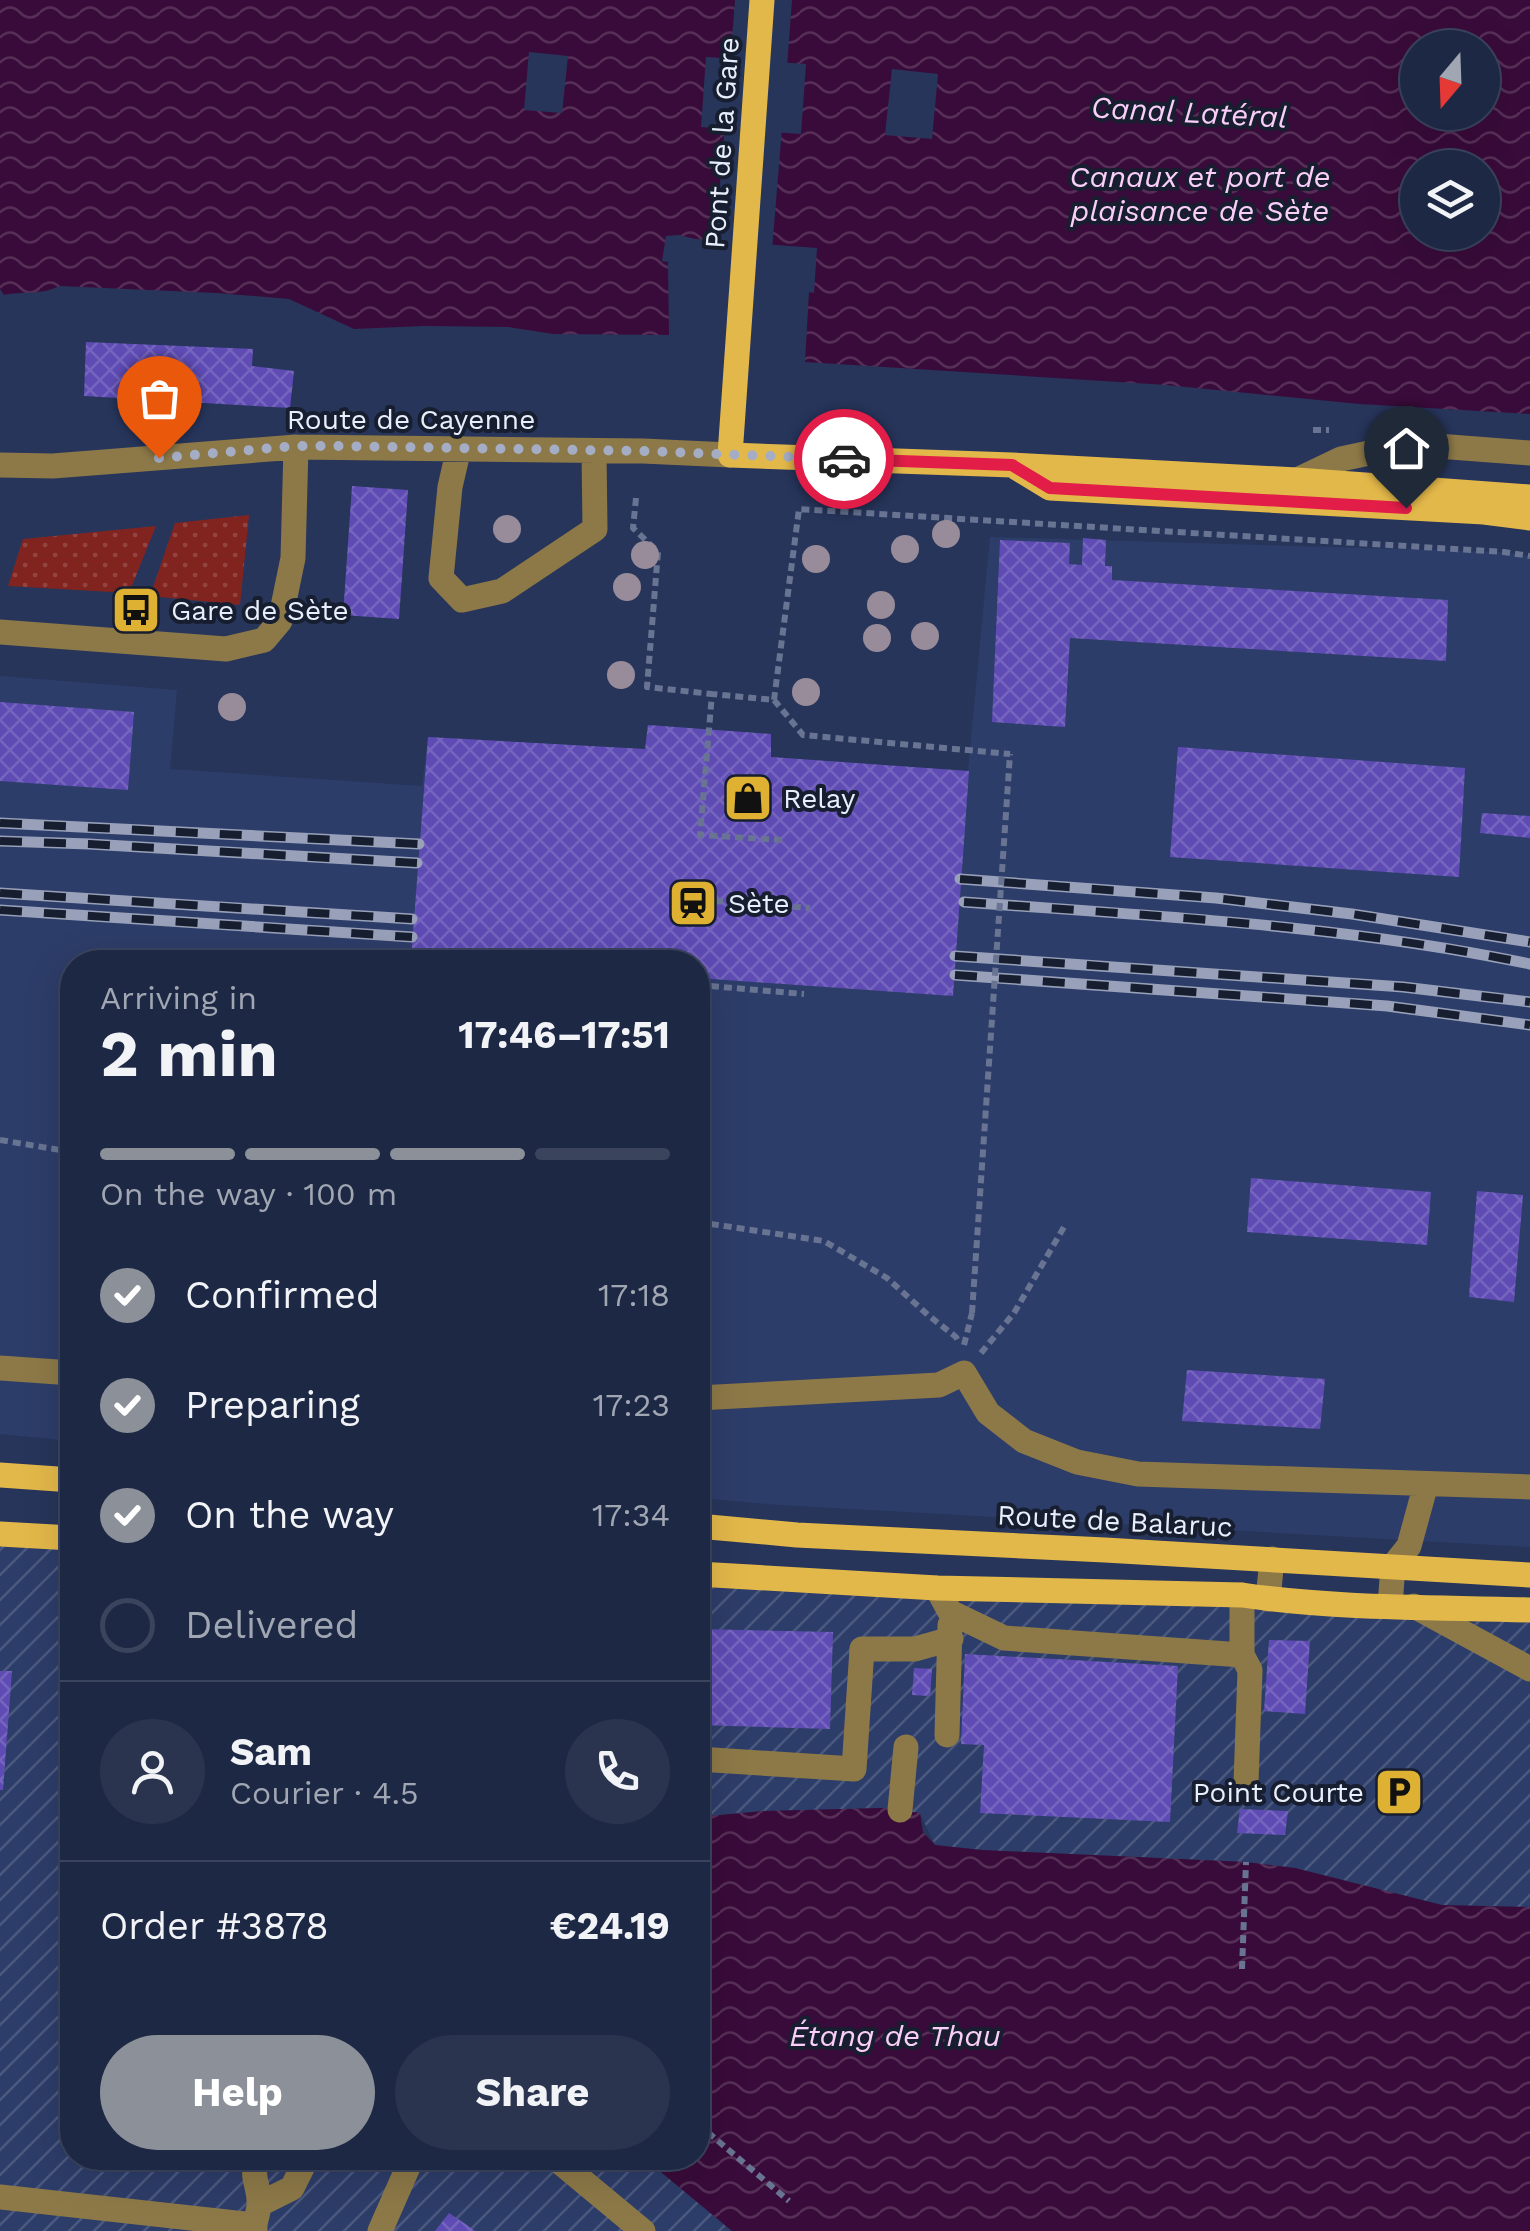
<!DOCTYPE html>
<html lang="en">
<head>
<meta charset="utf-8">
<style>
  body { margin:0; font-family:"Work Sans",sans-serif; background:#2a344f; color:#f1f3f6; height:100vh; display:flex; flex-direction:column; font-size:38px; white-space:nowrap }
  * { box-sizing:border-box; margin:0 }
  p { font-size:32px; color:#a0a6b2 }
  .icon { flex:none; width:55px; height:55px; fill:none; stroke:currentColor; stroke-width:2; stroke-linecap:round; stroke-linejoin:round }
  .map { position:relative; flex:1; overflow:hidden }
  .drawer { position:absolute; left:60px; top:950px; width:650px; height:1220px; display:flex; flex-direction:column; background:#1d2844; border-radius:40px; box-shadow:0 10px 40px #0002,0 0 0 2px #3b445d }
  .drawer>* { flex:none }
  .needle { width:65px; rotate:199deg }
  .buttons { position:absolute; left:1400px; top:30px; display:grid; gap:20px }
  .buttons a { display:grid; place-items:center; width:100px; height:100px; border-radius:50%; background:#1d2844; box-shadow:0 10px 40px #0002,0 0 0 2px #3b445d; font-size:50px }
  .pin { position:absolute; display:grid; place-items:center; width:85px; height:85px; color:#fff; margin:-102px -42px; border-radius:50% 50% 50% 0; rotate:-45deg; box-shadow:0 0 10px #0007 }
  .pin .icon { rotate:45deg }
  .courier { position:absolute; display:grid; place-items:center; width:100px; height:100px; margin:-50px; border:8px solid #e11d48; border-radius:50%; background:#fff; color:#222; box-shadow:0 2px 12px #0007 }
  .overview em { font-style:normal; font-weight:700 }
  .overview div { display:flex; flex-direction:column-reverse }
  .overview { display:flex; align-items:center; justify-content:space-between; height:170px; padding:0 40px }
  h1 { font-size:65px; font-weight:700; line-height:75px }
  .bar { display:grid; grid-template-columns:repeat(4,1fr); gap:15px 10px; align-content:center; height:120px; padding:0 40px }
  .bar i { height:12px; border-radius:8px; background:#3b445d }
  .bar .active { background:#8c9099 }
  .bar p { grid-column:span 4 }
  .line { display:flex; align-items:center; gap:25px; padding:0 40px; border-top:2px solid #3b445d }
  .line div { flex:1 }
  .round { display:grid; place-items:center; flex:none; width:105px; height:105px; border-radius:52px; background:#2a344f }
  ol { padding:0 40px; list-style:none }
  li { display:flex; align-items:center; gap:30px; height:110px }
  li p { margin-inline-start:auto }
  li .icon { padding:10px; border-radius:50%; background:#8c9099; color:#fff; stroke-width:4 }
  li:last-child { color:#a0a6b2 }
  li i { width:55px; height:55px; border:5px solid #3b445d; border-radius:50% }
  .cta { display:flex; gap:20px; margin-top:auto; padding:20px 40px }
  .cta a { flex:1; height:115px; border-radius:60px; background:#8c9099; color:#fff; font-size:40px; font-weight:700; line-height:115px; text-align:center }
  .cta a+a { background:#2a344f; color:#f1f3f6 }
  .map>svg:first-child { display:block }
</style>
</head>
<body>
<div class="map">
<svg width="1530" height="2231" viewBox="0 0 1530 2231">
  <defs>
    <pattern id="industrial-furrows" width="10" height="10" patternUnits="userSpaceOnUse" patternTransform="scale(2.5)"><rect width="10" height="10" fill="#2d3d69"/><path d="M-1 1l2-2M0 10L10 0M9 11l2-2" fill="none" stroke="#4b597f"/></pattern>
    <pattern id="grass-dots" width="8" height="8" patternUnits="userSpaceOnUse" patternTransform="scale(2.5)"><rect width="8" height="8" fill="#81241f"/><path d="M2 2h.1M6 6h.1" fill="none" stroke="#934440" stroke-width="1.8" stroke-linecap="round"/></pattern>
    <pattern id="water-waves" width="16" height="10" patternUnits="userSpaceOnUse" patternTransform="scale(2.5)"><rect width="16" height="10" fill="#390b3a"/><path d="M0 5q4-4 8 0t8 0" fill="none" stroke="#562f57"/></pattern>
    <pattern id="building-cross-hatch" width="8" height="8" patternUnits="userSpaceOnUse" patternTransform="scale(2.5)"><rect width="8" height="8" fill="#5e4bb4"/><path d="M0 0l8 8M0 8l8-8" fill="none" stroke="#7565bf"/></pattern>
  </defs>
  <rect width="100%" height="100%" fill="#27355b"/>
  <path fill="#2d3d69" d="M990,537L1504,552L1530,556V1547L779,1505L698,1498V962H72V1441L0,1434V676L177,690L170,769L422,786L428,737L645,749L648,725L771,734V757L968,771Z"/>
  <path fill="url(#industrial-furrows)" d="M0,1542L72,1545V2158H644L732,2231H0Z
    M698,1573L1530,1613V1907L1442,1905L1295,1868L1246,1862L982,1850L935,1845L920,1813L883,1808L763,1811L698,1817Z"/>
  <path fill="url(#grass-dots)" d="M249,515L240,605L150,596L175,523Z
    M156,526L129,593L8,586L23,539Z"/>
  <path fill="url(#water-waves)" fill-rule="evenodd" d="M0,0H1530V414L1359,404L1166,385L805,362L809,292L814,293L817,248L695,239L679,235L666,236L662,261L668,262L669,335L553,334L508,327L424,326L354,329L289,299L216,293L59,286C44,295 22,291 4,295L0,289ZM1418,48H1482V112H1418ZM529,52L568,56L562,113L524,110ZM706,57L806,64L801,134L701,127ZM892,69L938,74L932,139L885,135ZM1418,168H1482V232H1418Z
    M882,1808L920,1813L923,1832L935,1845L982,1850L1246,1862L1295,1868L1442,1905L1530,1907V2231H732L644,2158H698V1817L763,1811Z"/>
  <path fill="#27355b" d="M735,0H792L787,68L730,64Z
    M725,124L782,129L772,250L715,245Z"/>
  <path fill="url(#building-cross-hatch)" d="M86,342L253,349L252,366L294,371L290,408L84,396Z
    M352,486L408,490L399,619L343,615Z
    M1083,538L1106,540L1105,566H1112V580L1448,600L1446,661L1070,638L1065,727L992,722L1000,540L1070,543L1069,564L1082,565Z
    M0,702L134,712L128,790L0,781Z
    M648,725L771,734V757L969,771L953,996L698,978V962H463L411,959L428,737L645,749Z
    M1178,747L1465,768L1459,877L1170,857Z
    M1482,813L1530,816V838L1480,833Z
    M1251,1178L1431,1192L1427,1245L1247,1232Z
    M1477,1191L1523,1195L1514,1302L1469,1297Z
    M1187,1370L1325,1379L1320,1429L1182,1421Z
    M698,1629L833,1632L830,1729L698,1725Z
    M1269,1640L1310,1641L1305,1714L1264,1711Z
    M965,1654L1178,1666L1170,1822L980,1813L984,1745L961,1744Z
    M914,1668L932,1669L930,1696L912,1695Z
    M0,1671H12L3,1790H0Z
    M1240,1809L1288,1811L1285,1835L1237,1833Z
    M449,2213L467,2225L475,2231H435Z"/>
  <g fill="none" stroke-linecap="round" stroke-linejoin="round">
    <path stroke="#687492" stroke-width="6" stroke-dasharray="8 5" stroke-linecap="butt" d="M1313,430H1329
      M636,498L633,528L658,552L647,687L712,694
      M774,700L803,735L1010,754
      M782,840L700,835L712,694L774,700L799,509L1504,552L1530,556
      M702,900L810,908
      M698,985L804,994
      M0,1140L72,1152
      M698,1222L824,1241L887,1278L928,1315L956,1337L959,1343
      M964,1345L972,1313
      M981,1353L1014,1313L1064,1227
      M1242,1969L1246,1862
      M698,2124L789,2201"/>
    <path stroke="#8d7948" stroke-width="25" d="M459,448L450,487L441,578L462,600L502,591L595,529L594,451
      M0,465L53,466L296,447L643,451L730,455
      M1297,480L1341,459L1411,444L1530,453
      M0,632L226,649L264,640L280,621L293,558L296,447
      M0,1368L72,1373
      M698,1398L939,1385L964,1373L988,1413L1024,1441L1077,1462L1138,1474L1530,1487
      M937,1588L950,1612L1004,1638L1242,1655V1595
      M1268,1599L1272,1559
      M1390,1606L1393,1566L1409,1546L1426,1484
      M1414,1606L1530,1669
      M1242,1655L1250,1670L1246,1783
      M947,1735L950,1625
      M698,1759L854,1769L862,1649H915L951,1639
      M900,1810L906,1747
      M555,2158L643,2231
      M0,2197L254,2225
      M260,2204L292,2188L307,2158
      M255,2231C254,2221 258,2216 259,2206C261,2187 249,2178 258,2158
      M380,2231L412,2158"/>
    <path stroke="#e3b84a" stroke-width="25" d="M762,0L730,455L1012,465L1297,480L1530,497
      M1017,468L1050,488L1484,512L1530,518
      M0,1475L72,1480
      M698,1526L797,1535L1105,1550L1530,1575
      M0,1534L72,1538
      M698,1574L937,1588L1242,1595C1337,1609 1435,1607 1530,1610"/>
    <g stroke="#98a1b9" stroke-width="11">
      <path id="rail" d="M0,823L419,844
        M0,841L89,844L417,863
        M960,879L1216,898L1352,914L1530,942
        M0,893L412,919
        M964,902C1153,916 1344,925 1530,964
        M0,910L412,937
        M955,956L1403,987L1530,1002
        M955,975L1387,1006L1530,1025"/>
    </g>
    <use href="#rail" stroke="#171e2f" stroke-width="8" stroke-dasharray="22" stroke-linecap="butt"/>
    <path stroke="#687492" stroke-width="6" stroke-dasharray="8 5" stroke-linecap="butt" d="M972,1313L1010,754"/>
  </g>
  <g fill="#988c9b">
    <circle cx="507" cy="529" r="14"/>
    <circle cx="946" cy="534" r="14"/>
    <circle cx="905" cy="549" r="14"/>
    <circle cx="645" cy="555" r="14"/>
    <circle cx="816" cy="559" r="14"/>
    <circle cx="627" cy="587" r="14"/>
    <circle cx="881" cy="605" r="14"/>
    <circle cx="925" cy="636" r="14"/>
    <circle cx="877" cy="638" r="14"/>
    <circle cx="621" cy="675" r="14"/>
    <circle cx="806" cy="692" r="14"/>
    <circle cx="232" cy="707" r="14"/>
  </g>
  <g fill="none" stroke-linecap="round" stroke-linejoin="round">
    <path stroke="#a4adc4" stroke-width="10" stroke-dasharray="0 18" d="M159,458L296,446H333L642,451L844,459"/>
    <path stroke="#e11d48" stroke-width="12" d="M844,459L1012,465L1050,488L1406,508"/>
  </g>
  <defs>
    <g id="bus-square" transform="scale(2.5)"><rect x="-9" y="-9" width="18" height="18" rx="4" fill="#deb133" stroke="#171e2f"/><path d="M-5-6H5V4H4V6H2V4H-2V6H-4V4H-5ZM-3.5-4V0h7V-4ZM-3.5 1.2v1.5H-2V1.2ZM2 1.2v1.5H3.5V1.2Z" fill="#111"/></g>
    <g id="shop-square" transform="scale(2.5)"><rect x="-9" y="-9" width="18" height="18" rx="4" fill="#deb133" stroke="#171e2f"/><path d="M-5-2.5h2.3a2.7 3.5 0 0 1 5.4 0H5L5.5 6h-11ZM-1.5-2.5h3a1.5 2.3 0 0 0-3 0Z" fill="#111"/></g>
    <g id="station-square" transform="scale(2.5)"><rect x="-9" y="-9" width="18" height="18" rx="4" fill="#deb133" stroke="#171e2f"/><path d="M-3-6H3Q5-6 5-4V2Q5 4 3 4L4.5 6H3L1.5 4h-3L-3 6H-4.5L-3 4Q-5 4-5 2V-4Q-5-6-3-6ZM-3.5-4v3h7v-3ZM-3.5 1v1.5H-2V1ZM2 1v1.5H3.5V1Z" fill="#111"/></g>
    <g id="parking-square" transform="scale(2.5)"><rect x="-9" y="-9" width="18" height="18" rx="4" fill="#deb133" stroke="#171e2f"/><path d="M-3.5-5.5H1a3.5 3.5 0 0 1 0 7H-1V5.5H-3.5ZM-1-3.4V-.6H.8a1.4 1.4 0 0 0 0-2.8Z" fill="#111"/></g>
  </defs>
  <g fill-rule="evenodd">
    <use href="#bus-square" x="136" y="610"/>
    <use href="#shop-square" x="748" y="798"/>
    <use href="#station-square" x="693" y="903"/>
    <use href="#parking-square" x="1399" y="1792"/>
  </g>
  <g text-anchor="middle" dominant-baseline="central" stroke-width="8" stroke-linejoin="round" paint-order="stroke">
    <g font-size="28" fill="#e7eefc" stroke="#171e2f">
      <text transform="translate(722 143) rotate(-86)">Pont de la Gare</text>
      <text x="411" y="419">Route de Cayenne</text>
      <text transform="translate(1115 1521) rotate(3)">Route de Balaruc</text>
    </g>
    <g font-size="28" fill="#e7eefc" stroke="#171e2f" text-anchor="start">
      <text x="171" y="610">Gare de Sète</text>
      <text x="783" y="798">Relay</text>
      <text x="728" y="903">Sète</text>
      <text x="1364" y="1792" text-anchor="end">Point Courte</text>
    </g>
    <g font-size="30" font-style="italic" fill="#fbcef9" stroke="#171e2f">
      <text transform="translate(1189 112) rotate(3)">Canal Latéral</text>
      <text x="1200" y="176">Canaux et port de<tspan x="1200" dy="34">plaisance de Sète</tspan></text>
      <text x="895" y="2035">Étang de Thau</text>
    </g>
  </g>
</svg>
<div class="buttons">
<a><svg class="needle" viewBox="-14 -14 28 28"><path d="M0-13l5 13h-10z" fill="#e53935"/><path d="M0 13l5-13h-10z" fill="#a0a6b2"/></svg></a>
<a><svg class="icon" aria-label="layers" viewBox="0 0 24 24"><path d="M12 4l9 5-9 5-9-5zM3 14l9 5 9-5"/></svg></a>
</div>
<div class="pin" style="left:159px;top:458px;background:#ea580c"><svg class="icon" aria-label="bag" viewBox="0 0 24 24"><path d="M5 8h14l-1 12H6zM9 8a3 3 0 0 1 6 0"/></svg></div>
<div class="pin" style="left:1406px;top:508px;background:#1f2937"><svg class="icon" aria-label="home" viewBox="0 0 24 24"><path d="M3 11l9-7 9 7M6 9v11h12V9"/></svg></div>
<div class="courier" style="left:844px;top:459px"><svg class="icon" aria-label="car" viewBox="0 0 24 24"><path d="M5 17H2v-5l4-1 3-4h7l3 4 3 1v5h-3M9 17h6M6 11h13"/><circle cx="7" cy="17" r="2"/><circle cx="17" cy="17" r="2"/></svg></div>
<section class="drawer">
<div class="overview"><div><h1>2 min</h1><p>Arriving in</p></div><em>17:46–17:51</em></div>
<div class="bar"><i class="active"></i><i class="active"></i><i class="active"></i><i></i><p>On the way · 100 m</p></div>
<ol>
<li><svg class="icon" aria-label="check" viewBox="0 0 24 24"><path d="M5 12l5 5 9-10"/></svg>Confirmed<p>17:18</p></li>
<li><svg class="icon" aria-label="check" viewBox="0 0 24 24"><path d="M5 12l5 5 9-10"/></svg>Preparing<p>17:23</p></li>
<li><svg class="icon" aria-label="check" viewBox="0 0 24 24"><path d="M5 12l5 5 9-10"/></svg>On the way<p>17:34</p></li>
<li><i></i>Delivered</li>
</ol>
<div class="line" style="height:180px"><a class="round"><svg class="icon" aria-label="person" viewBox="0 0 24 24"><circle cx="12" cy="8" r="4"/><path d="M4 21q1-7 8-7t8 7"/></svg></a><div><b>Sam</b><p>Courier · 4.5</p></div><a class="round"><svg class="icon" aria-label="phone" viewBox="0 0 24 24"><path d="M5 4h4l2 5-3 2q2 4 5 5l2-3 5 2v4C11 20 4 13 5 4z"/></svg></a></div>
<div class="line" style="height:130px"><div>Order #3878</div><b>€24.19</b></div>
<div class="cta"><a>Help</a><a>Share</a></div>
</section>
</div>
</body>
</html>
